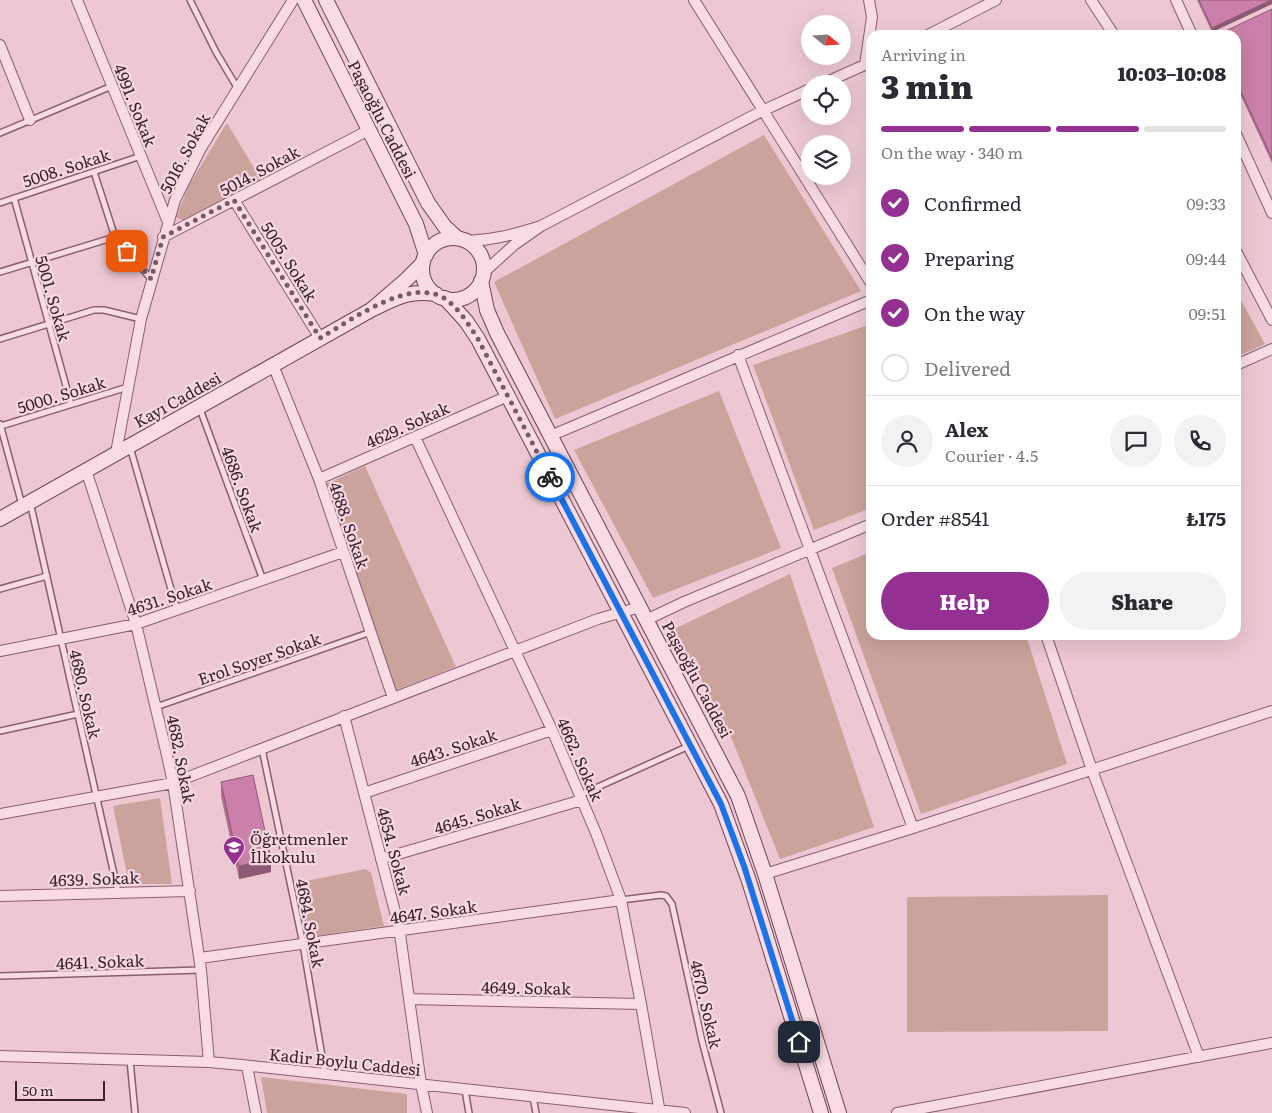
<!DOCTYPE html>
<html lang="en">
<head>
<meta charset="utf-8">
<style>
  body { margin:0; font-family:Literata,serif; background:#f2f2f3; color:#2b2b33; height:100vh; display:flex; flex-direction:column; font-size:19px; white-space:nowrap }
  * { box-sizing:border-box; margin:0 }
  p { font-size:16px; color:#7c7c81 }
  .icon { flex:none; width:28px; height:28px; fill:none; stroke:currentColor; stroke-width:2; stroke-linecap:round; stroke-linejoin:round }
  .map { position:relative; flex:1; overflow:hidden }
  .side { position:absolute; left:866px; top:30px; width:375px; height:610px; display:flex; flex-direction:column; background:#fff; border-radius:15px; box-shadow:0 5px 20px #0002 }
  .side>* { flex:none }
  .needle { width:32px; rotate:108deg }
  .fabs { position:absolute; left:801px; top:15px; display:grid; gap:10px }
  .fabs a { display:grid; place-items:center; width:50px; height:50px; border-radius:50%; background:#fff; box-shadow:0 5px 20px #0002; font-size:25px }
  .scale { position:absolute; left:15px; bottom:12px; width:90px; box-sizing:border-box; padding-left:5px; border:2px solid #3a212d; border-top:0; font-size:14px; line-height:18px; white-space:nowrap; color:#3a212d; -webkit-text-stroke:4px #f5d8df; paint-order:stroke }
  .pin { position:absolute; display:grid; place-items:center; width:42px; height:42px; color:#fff; margin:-21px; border-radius:10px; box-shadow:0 2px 8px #0006 }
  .courier { position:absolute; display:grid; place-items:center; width:50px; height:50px; margin:-25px; border:4px solid #1a73e8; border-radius:50%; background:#fff; color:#222; box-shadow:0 1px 6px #0007 }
  .summary em { font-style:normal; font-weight:800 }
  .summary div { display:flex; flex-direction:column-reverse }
  .summary { display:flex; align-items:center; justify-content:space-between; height:85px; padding:0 15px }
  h1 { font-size:32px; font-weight:800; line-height:38px }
  .bar { display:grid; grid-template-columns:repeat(4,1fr); gap:8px 5px; align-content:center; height:60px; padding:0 15px }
  .bar i { height:6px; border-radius:4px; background:#e1e1e2 }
  .bar .selected { background:#953093 }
  .bar p { grid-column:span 4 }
  .line { display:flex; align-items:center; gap:12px; padding:0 15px; border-top:1px solid #e1e1e2 }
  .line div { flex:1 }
  .round { display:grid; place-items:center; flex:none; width:52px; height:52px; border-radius:26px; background:#f2f2f3 }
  ol { padding:0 15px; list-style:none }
  li { display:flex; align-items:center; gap:15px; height:55px }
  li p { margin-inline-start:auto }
  li .icon { padding:5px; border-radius:50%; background:#953093; color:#fff; stroke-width:4 }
  li:last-child { color:#7c7c81 }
  li i { width:28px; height:28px; border:2px solid #e1e1e2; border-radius:50% }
  .action { display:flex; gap:10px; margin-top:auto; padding:10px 15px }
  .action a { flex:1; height:58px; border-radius:30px; background:#953093; color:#fff; font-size:20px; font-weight:800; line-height:58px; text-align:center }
  .action a+a { background:#f2f2f3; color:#2b2b33 }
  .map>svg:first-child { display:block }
</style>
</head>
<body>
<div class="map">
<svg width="1272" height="1113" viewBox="0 0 1272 1113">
  <rect width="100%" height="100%" fill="#edc8d2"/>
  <path fill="#cba39c" d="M227,123L262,181L193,220H182L176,217L189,185Z
    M764,135L861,291L555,419L494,282Z
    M1236,291L1265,344L1236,357Z
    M871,324V508L814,530L753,365Z
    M719,391L781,548L653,598L574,450Z
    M365,466L456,667L396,690L326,484Z
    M871,552V635H1026L1067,764L921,814L832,568Z
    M790,574L874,827L780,859L729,732L674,629Z
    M160,798L172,884H129L113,806Z
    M366,869L371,873L384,926L308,937L296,883Z
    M1108,895V1031L907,1032V897Z
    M261,1077L407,1094V1113H267Z"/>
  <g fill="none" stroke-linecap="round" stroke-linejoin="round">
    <g stroke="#895e70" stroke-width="8">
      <path id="lane" d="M190,0L216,52L238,89
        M0,133L112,86
        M94,172L115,237L151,279
        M14,198L71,404
        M0,203L141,156
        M0,272L115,237
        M0,339L94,310H104L141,319
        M200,409L263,580
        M0,424L22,505
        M1,426L128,387
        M130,447L177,610
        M30,502L118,892
        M0,589L47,576
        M156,707L371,632
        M0,731L78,714
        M262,749L303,944L325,1074
        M580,795L689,746
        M621,900L661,895L666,896L672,904L702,1041L721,1113
        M0,976L201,970
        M130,1060L135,1113
        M465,1090L469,1113
        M533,1097L536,1113"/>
    </g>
    <g stroke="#895e70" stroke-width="12">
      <path id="street" d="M77,0L168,222
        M694,0L871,283
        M1091,0L1114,35
        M1176,0L1192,35
        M928,35L996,0
        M0,45L30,120
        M865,65L872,17L869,0
        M822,84L869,63
        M1236,134L1272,213
        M234,200L320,338
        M541,226L762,111L810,89
        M163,237L369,130
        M467,241C494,240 516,234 541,226L514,245L483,273
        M1236,251L1272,320
        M738,355L913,828
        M273,365L319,479L393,698
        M1236,365L1272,349
        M550,436L871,300
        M415,437L552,730L596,833L621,900L641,1004L660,1113
        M116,453L141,319L175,200L201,148L293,0
        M86,470L136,624L166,751L173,783L201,970L209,1062
        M319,479L508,396
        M646,620L684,602L871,524
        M1046,635L1092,770L1199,1057
        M0,651L136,624L343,552
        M344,716L399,927L421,1084L427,1113
        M364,793L552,730
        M0,814L173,783L598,619L640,607
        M381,859L582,800
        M765,874L913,828L1272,711
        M0,896L190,891
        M200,958L621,900
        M409,999L641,1004
        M0,1056L209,1062L242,1065L685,1113
        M247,1066L256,1113
        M897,1113L1272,1043"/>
    </g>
    <g stroke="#6b4154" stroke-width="16">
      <path id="secondary" d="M304,0L416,224L426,255
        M326,0L428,203L445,227L457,238
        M422 269a31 31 0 1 1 62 0a31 31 0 1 1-62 0Z
        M423,263L407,279L371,310C396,298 407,290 436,294
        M481,281L487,310L497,333L738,796L765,874L839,1113
        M445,298L466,321L478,339L721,804L749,881L821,1113
        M0,519L371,310"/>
    </g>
    <use href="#lane" stroke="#f8dbe3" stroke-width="5"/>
    <use href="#street" stroke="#f8dbe3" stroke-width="10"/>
    <use href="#secondary" stroke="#f8dbe3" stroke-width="14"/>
  </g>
  <path fill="#ae6e90" d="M1197,0H1272V4L1212,32Z
    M1272,9V163L1236,85V35Z
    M221,782L271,872L239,879L221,796Z"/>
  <path fill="#8d5a76" d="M1271,0H1272V4L1212,32V28Z
    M271,859V872L239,879V866Z"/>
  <path fill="#ca80a8" stroke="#8d5a76" d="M1199,0H1271L1212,28Z
    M1272,9V158L1236,81V35H1217Z
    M253,775L271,859L239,866L221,782Z"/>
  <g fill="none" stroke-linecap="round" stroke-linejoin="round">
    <path stroke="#795b67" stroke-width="5" stroke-dasharray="0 9" d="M127,251L151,279L163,237L234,200L320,338C350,321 409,277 444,298C458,307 469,325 478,339L550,477"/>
    <path stroke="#1a73e8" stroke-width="6" d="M550,477L721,804L744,866L799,1042"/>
  </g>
  <defs>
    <g id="school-pin" transform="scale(1.125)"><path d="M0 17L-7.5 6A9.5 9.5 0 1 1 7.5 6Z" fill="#953093" stroke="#f5d8df"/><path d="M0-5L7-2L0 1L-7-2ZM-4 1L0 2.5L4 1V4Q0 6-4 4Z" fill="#fff"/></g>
  </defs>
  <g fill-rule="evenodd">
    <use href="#school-pin" x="234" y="847"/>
  </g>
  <g text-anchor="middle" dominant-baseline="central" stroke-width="4.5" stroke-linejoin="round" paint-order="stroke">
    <g font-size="16" fill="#3a212d" stroke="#f5d8df">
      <text transform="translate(136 105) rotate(68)">4991. Sokak</text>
      <text transform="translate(383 119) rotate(63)">Paşaoğlu Caddesi</text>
      <text transform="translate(184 153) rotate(-62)">5016. Sokak</text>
      <text transform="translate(66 167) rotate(-18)">5008. Sokak</text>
      <text transform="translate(259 170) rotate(-28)">5014. Sokak</text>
      <text transform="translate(290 261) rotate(58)">5005. Sokak</text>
      <text transform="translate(54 298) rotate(74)">5001. Sokak</text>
      <text transform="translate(61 394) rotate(-17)">5000. Sokak</text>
      <text transform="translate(177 399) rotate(-29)">Kayı Caddesi</text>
      <text transform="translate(407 424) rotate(-24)">4629. Sokak</text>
      <text transform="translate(243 489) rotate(70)">4686. Sokak</text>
      <text transform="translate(350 525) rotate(71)">4688. Sokak</text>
      <text transform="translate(169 596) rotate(-18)">4631. Sokak</text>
      <text transform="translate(259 658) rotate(-19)">Erol Soyer Sokak</text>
      <text transform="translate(698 679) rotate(62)">Paşaoğlu Caddesi</text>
      <text transform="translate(86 694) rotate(77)">4680. Sokak</text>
      <text transform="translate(453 747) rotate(-18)">4643. Sokak</text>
      <text transform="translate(182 759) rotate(79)">4682. Sokak</text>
      <text transform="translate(581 759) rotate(66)">4662. Sokak</text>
      <text transform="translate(477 815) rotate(-17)">4645. Sokak</text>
      <text transform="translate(395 851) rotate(75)">4654. Sokak</text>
      <text transform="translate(94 878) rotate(-2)">4639. Sokak</text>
      <text transform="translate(433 911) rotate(-8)">4647. Sokak</text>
      <text transform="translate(311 923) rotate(79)">4684. Sokak</text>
      <text transform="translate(100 961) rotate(-2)">4641. Sokak</text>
      <text transform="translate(526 987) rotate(1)">4649. Sokak</text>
      <text transform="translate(707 1004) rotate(77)">4670. Sokak</text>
      <text transform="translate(345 1061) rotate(6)">Kadir Boylu Caddesi</text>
    </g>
    <g font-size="16" fill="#3a212d" stroke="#f5d8df" text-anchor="start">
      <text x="250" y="838">Öğretmenler<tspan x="250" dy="18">İlkokulu</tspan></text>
    </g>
  </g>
</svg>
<div class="fabs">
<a><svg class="needle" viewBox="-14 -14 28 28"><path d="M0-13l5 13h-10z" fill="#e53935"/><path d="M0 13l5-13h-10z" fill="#7c7c81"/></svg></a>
<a><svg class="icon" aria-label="locate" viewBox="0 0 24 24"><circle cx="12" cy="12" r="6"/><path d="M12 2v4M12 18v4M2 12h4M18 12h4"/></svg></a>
<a><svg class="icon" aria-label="layers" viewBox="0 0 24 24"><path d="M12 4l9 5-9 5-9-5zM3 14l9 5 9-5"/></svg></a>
</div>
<div class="scale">50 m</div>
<div class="pin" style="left:127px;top:251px;background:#ea580c"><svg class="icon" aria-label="bag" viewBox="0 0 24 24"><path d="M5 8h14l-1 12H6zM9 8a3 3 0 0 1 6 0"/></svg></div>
<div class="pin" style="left:799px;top:1042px;background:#1f2937"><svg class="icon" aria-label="home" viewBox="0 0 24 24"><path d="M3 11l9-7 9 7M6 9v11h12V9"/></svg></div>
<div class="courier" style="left:550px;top:477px"><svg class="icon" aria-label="bike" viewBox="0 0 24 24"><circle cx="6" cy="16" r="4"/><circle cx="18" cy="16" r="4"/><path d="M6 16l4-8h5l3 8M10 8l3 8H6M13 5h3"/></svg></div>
<section class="side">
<div class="summary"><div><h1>3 min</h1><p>Arriving in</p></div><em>10:03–10:08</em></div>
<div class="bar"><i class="selected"></i><i class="selected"></i><i class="selected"></i><i></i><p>On the way · 340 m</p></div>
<ol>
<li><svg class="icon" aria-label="check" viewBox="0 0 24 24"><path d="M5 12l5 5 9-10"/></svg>Confirmed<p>09:33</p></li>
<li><svg class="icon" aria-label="check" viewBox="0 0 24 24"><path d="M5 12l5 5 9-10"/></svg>Preparing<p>09:44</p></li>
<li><svg class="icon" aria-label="check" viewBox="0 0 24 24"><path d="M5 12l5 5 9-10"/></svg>On the way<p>09:51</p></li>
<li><i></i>Delivered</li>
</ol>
<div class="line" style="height:90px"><a class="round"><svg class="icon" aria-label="person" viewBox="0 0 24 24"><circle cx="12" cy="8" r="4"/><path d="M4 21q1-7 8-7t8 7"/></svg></a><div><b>Alex</b><p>Courier · 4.5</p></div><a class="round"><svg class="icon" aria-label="chat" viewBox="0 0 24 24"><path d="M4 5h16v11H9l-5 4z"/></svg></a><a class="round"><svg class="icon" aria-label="phone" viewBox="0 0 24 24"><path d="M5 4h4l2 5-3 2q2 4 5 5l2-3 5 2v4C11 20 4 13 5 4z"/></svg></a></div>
<div class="line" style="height:65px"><div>Order #8541</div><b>₺175</b></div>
<div class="action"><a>Help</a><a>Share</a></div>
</section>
</div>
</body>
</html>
